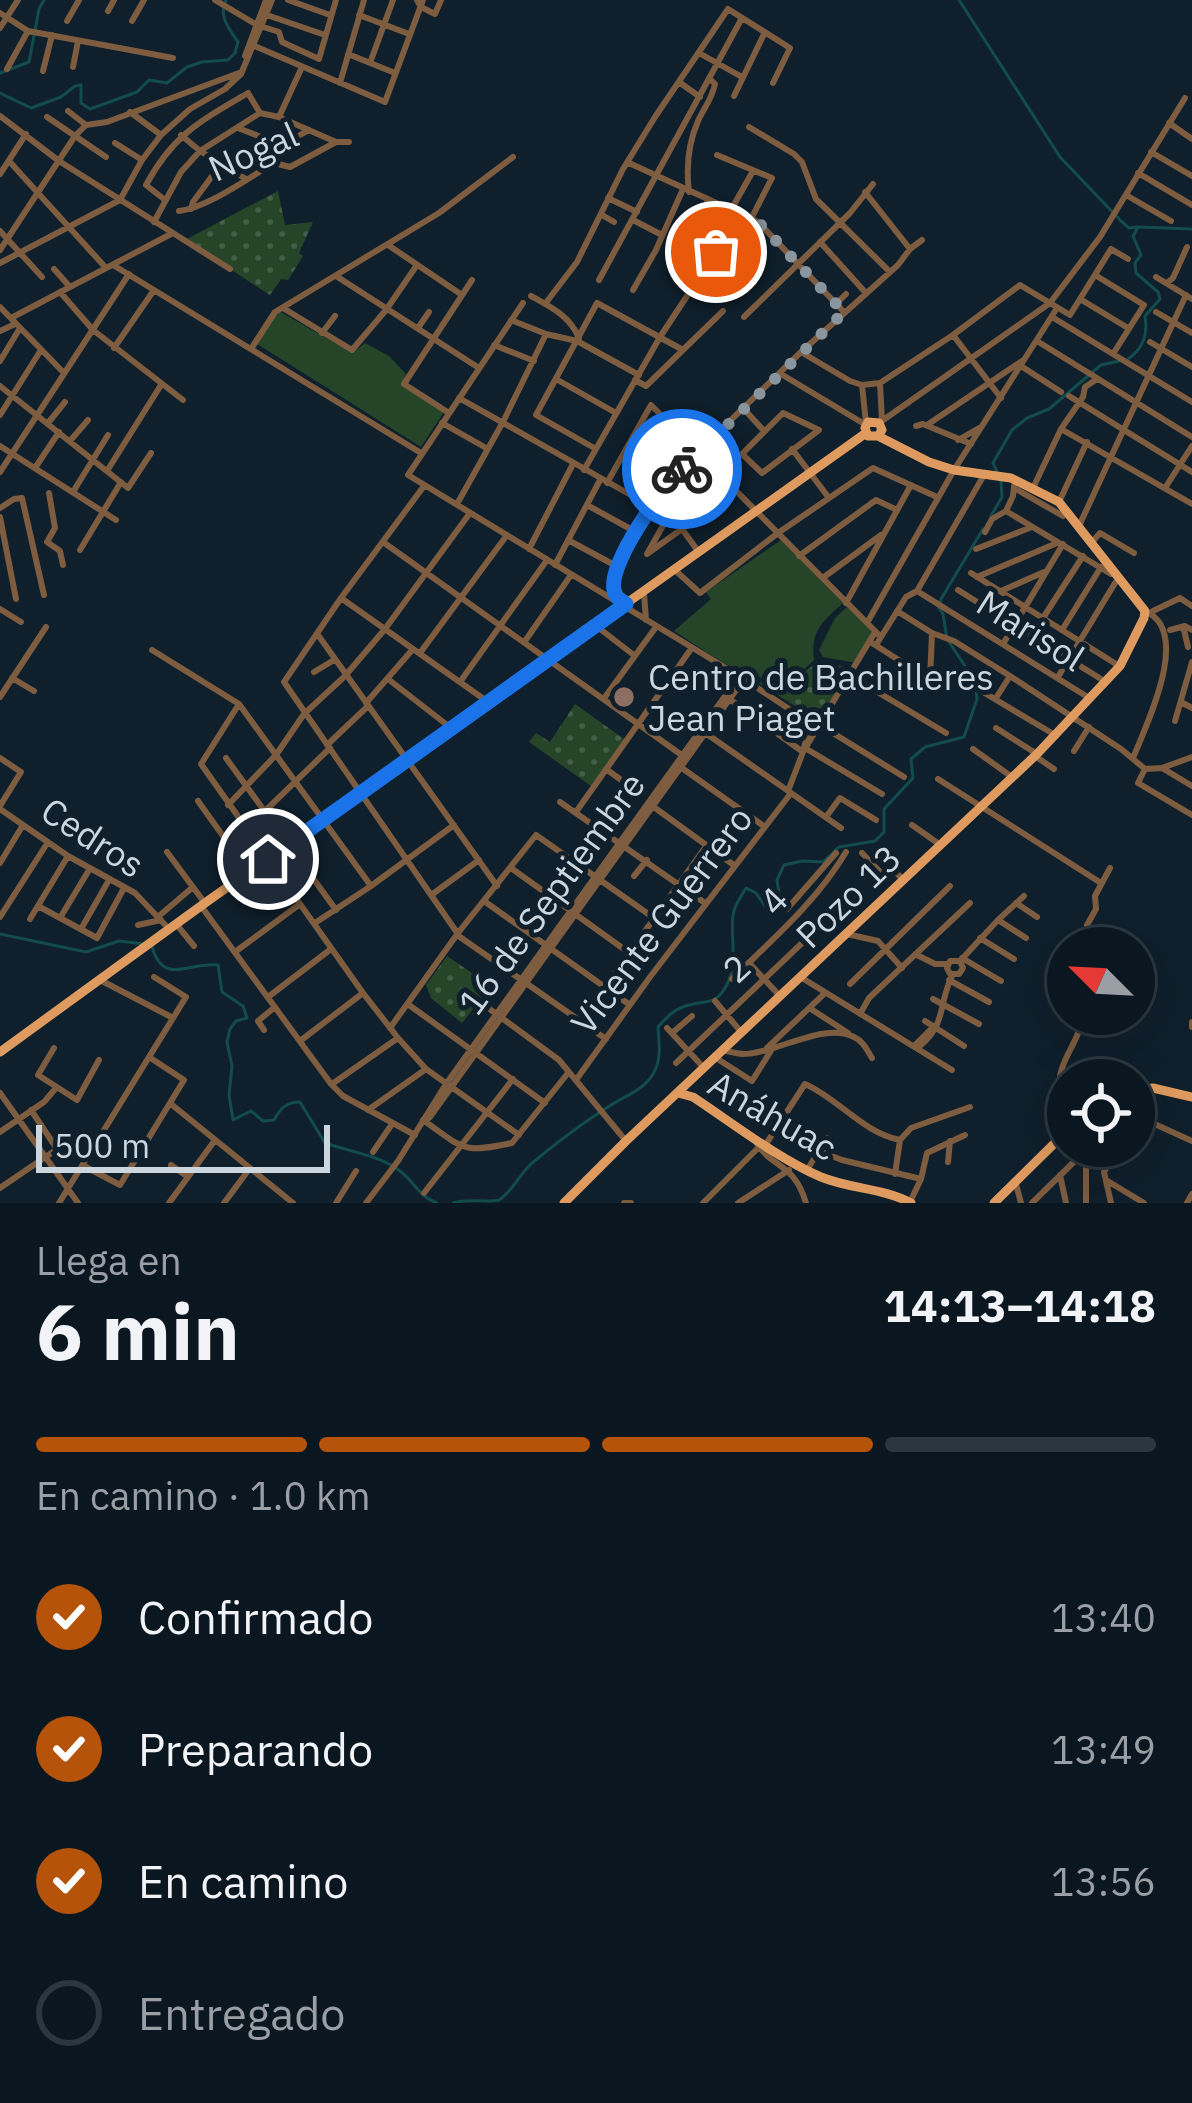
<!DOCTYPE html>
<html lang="es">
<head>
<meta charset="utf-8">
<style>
  body { margin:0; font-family:"IBM Plex Sans",sans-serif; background:#142029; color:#f1f3f6; height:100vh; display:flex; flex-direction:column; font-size:45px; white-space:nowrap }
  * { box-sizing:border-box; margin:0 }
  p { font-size:39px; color:#9a9fa5 }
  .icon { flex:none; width:66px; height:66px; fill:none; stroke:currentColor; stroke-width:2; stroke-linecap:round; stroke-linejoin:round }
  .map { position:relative; height:1203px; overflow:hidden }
  .side { display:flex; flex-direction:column; background:#0b1720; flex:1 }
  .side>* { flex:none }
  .needle { width:78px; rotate:294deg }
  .tools { position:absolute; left:1047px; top:927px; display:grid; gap:24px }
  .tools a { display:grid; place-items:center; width:108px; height:108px; border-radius:50%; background:#0b1720; box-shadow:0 12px 48px #0002,0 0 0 3px #2b363e; font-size:60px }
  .scale { position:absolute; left:36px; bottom:30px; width:294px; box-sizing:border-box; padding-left:12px; border:6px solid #cbd6de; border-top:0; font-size:33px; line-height:42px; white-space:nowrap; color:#cbd6de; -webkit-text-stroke:9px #0f1f2b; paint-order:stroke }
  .pin { position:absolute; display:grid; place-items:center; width:102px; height:102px; color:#fff; margin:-51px; border:6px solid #fff; border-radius:50%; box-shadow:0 3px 12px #0007 }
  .courier { position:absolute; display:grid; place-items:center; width:120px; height:120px; margin:-60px; border:9px solid #1a73e8; border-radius:50%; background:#fff; color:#222; box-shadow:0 3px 15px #0007 }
  .summary em { font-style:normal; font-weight:700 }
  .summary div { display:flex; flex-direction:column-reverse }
  .summary { display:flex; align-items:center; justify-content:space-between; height:204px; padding:0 36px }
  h1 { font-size:78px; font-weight:700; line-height:90px }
  .bar { display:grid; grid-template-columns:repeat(4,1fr); gap:18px 12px; align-content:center; height:144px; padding:0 36px }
  .bar i { height:15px; border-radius:9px; background:#2b363e }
  .bar .active { background:#b45309 }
  .bar p { grid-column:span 4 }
  ol { padding:0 36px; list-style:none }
  li { display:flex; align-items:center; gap:36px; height:132px }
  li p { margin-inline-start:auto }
  li .icon { padding:12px; border-radius:50%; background:#b45309; color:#fff; stroke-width:4 }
  li:last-child { color:#9a9fa5 }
  li i { width:66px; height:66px; border:6px solid #2b363e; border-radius:50% }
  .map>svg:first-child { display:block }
</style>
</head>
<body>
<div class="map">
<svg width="1192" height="1203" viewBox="0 0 1192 1203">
  <defs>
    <pattern id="green-dots" width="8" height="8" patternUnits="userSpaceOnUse" patternTransform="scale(3)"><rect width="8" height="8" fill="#264528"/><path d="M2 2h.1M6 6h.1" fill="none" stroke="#445f47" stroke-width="1.8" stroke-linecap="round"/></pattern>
  </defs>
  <rect width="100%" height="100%" fill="#0f1f2b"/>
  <path fill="url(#green-dots)" d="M278,191L285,225L313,222L299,253L303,256L288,280L281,279L270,295L185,240Z
    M818,661L851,668L819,721L757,682C783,687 799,678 818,661Z
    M575,704L624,739L591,786L529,742L536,733L550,742Z
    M447,956L491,986L462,1023L431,998L426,985Z"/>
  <path fill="#264528" d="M279,311L352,353L365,343L389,356L406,374L401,385L444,412L421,447L254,342Z
    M781,540L843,603C823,621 810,631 814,660C771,706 715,656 674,631L711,599L706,592Z
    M848,606L876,637L856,663L823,657L819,650L835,618Z"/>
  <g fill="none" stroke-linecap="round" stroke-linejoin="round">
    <path stroke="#124c4c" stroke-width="3" d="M959,0L1060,157L1121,221L1129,228L1136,227
      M0,73L29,62L39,9L44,0
      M0,93L31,108L61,97L75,86L81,85V103L90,109L137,92L149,80L167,83L187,67L202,62L228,60L235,53L238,42C229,29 218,16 226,0
      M1128,359C1143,349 1148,334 1145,316L1160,299L1158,292L1136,273L1135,263L1141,255L1133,236L1138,227L1192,229
      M997,472L993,463L1012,430L1027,418L1049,409L1101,365L1119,361
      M991,516L1002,497L1001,480
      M0,934L86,952L119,941L143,944
      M152,947C164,986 187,962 218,965L222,992L243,1006L247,1018L236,1021L230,1029L227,1042L232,1066L229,1095L233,1120L251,1111L263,1121L274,1120C280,1109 286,1102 300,1102L325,1143C350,1152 379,1155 400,1171C415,1182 418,1196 437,1203
      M453,1203C468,1198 485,1203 499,1200C512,1192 520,1174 531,1164C555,1144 581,1124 608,1107C624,1096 643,1091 653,1074C662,1059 659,1044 658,1027C667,1017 675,1008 689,1005C703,1001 715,1004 723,991C740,968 730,940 733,915C734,906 741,896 746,888L756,893L765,906L773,907L780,900L777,880L784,865L802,861L823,862L839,847L875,841L884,832V809L913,778L911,759L925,747L964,737L977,699L975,681L947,639L943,614L939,608L941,599L983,529"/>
    <path stroke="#7d5c40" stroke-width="6" d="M215,0L257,25L279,32L282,42L319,59L336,0
      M288,0L330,15
      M417,0L421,7L435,14L441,0
      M108,11L114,0
      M0,13L28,31L173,58
      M264,14L325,35
      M359,15L409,34
      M67,21L79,0
      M132,21L144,0
      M0,28L18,0
      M250,44L385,102L423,0
      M699,53L742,77
      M348,54L395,73
      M245,56L266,0
      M370,63L393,0
      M73,67L78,41
      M7,69L28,31
      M43,71L52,35
      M679,82L700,97
      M340,83L364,0
      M734,96L765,32
      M68,111L86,125
      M130,112L161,135
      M0,116L59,161L230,269
      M47,117L106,157
      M279,117L302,67
      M1169,123L1192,139
      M749,127L794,154L802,162L816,199L889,271
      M238,128L282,145L309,130
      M181,135L200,151L246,179
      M115,143L142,160
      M1151,152L1192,176
      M717,155L772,178L751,219
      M9,161L106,268
      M629,163L758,222L844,312
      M1138,173L1192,205
      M0,174L26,134
      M689,192C686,168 688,144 698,121C704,108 712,99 715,84L709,78
      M865,192L910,249
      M1126,195L1171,221
      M608,198L637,212
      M165,200L146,185C173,135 200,121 248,93L260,113
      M191,209L193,202L221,164
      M731,210L753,171
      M179,211C207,208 248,178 274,163L290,167L336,142H349
      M602,215L614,222
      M633,220L662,235
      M154,222L181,172L200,151L260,113L279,117L336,142
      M0,231L42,277
      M694,235L708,200
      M820,242L865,292
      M388,245L462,295
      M0,250L75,136L86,125L107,122L239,73
      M715,252L735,212
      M0,263L120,200L142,160L161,135L190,109L225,89L241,74L272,0
      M113,265L421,453
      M54,269L70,287
      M1095,275L1144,305L1113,354
      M336,276L479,368
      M1156,277L1192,299
      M599,280L742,18
      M1167,283L1173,278L1187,247
      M633,290L656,250L683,189
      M60,292L93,330L183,400
      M531,296C551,307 570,316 579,338
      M1080,299L1128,328
      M523,303L408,475L744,679L810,723L820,725L904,777
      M545,304L577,262L623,169L655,117L728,9L790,48L773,83
      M836,304L846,294
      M0,307L64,373
      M283,308L352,350L386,310L417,265
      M1156,312L1192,333
      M744,317L850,213L873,184
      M1052,317L1192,402
      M11,318L171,234
      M511,320L546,334L577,341L639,375
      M418,328L429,312
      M0,331L15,324
      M322,333L335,316
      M953,335L1001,398
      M1037,341L1192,437
      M1150,342L1192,367
      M494,345L534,361
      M114,348L154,290
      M251,349L275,312L439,213L513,157
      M801,352L850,381L862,385L880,383L953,335L1020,285L1070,315L1111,249L1128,259
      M0,361L20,328
      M1021,366L1061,392
      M781,374L866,425
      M556,379L616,413
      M635,380L646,386L723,311
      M880,383L882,421
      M862,385L866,423
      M0,386L128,488L151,453
      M1069,396L1192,472
      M459,398L652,507L682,529L698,551
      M744,409L764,431
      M449,413L404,384L472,280
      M783,413L819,430L762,473L742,454Z
      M0,415L41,350
      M48,423L65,402
      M442,423L488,449
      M879,423L1050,303L1100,237L1185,98
      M927,425L1022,361
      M916,426L923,424L971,444
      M1061,429L1192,504
      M958,440L981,427
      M70,441L88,420
      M0,446L116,520
      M596,449L536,415L597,303L683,350
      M792,449L829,498
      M622,457L641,467L678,432
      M35,468L59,432
      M584,470L660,337L689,293
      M107,471L161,385
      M0,472L129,274
      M607,483L651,405L881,637
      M424,486L341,598L284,682L460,937L606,1039
      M691,486L711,508L647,554L678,499Z
      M1014,488L1063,516
      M1033,488L1061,429L1083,397L1085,387L1097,379
      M1165,488L1192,446
      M73,492L108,435
      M49,493L55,528L47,542L60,551L63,565
      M1059,502L1087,442
      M457,504L503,422L546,334
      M587,505L636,532
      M0,508L14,499L22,498L44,595
      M1006,511L1111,574
      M1006,511L1013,496L1014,486
      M0,517L16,599
      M1079,526L1186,295
      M985,532L992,519L1006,511
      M568,540L618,567
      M383,542L683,756
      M1091,543L1100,533L1134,553
      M529,549L573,464
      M976,549L1032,527
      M80,550L121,482
      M799,556L876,500L897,510
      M555,565L600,480
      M676,571L700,593L778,533L873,468L937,497
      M971,573L1116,664
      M824,577L881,535
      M977,577L1057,543
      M958,590L1101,679
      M917,591L1086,696
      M1001,591L1044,572
      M644,593L646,620
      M341,598L488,702
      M621,602L613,588L624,552L664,485L801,352L898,265L910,249L922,240
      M846,603L911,485
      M0,609L21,622
      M897,611L932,633L954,641L1010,676L1121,749L1145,769L1162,768L1192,757
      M1153,611L1180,598L1192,606
      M1043,618L1083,556
      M867,623L954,470L1057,308
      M595,625L635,656
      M1062,630L1101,567
      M1170,630L1185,626L1192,630
      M1184,630L1188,647
      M318,635L497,886
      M525,641L571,575
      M872,643L930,680L932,633
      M1003,644L1063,544
      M876,645L906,597L917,591L984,475
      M152,650L239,704L371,886
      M420,653L507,535
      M314,672L334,660
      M851,676L946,733
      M1058,677L1115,583
      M12,678L34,691
      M388,679L451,728
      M460,682L547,560
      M978,689L1055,735
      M0,697L46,627
      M605,697L656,627
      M728,698L803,752L810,723
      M996,698L1010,676
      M1181,702L1192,708
      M366,703L413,649
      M239,704L201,764L363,993L398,1038L426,1069L519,1135
      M1175,721L1192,662
      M996,728L1037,754
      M704,732L841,828
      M327,745L368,706
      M805,748L882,794
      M973,749L1012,777
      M1074,751L1089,727
      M1035,756L1054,769
      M0,758L21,772L0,806
      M226,758L336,910
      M1133,758C1148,721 1192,631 1145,611
      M679,766L765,827
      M1162,768L1192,786
      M606,769L624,782
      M1145,769L1138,783L1192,815
      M938,779L1101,883
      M788,791L803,752L875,632
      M198,801L248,871
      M560,802L705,903
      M228,805L276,755L304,714L345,676L385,629L470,513
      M651,805L735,866
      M0,809L68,856L135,893L169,929
      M265,811L330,748
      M576,812L691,649
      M826,817L840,798L876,820
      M912,825L939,844
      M167,852L204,902
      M862,853L886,878L895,871L902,879
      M0,863L23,825
      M511,868L628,952
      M634,876L647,860
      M434,893L479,860
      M484,901L630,1005
      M1016,903L1037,917
      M38,906L97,938L124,888
      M201,906L331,1084L343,1096L415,1135
      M787,909L836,853
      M159,916L193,887
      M0,917L48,842
      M60,918L89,870
      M30,919L68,856
      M998,920L1026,938
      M315,923L371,886L454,825
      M138,925L161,920
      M177,925L194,946
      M1087,925L1096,909L1095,896L1110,868
      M81,929L109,880
      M847,934L878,941L902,968
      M980,938L1014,959
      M1075,948L1081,941
      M235,952L300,904
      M917,955L935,964H947
      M962,958L1001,981
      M960,961H950L947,968L950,974H959L963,968L960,961L998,920L1024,896
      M749,963L779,995
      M802,978L952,1070
      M732,979C773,939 817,901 846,852
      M949,980L989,1002
      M102,981L173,1018
      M850,984L950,886
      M604,988L707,845
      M268,997L331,949
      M933,999L979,1024
      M715,1001L742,1033
      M480,1002L559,1060L626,1141
      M409,1005L545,1103
      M811,1009L848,1033
      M860,1014L869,998L970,903
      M925,1021L964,1046
      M1192,1022V1027
      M390,1028L458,933L536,835L654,918
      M667,1028L704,1068
      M264,1030L258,1021L275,1007
      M672,1033L692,1016
      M300,1041L363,993
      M914,1046L933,1027
      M920,1046C947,1023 938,1004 952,976
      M54,1048L38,1075L77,1100L99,1060
      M767,1048L825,993
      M724,1051C727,1051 740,1054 743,1054C775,1054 825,1021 854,1037C863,1041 867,1050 872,1058
      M716,1058L752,1081L772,1049
      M676,1063L821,925
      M576,1080L650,977L791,793
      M332,1084L398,1038
      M0,1093L78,1203
      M171,1104L293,1203
      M1068,1105C1044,1067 1081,1050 1082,1014
      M31,1110L57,1149
      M368,1110L426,1069
      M1134,1117L1137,1116L1192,1141
      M423,1120C464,1149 462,1154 512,1143L568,1073
      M423,1122L430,1117L744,679
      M782,1124L789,1123L809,1137
      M0,1132L44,1102L56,1088
      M756,1142C772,1169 794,1162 806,1203
      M766,1144L805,1084C839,1099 863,1133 900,1140L911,1128L970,1107
      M1082,1146L1086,1167V1203
      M819,1151L842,1160L921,1179
      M373,1152L392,1124
      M948,1162L950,1141
      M171,1165L188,1177
      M84,1166L120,1185L184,1080L149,1057
      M807,1170L827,1138
      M1104,1172L1111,1203
      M1104,1172L1113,1155
      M895,1174L900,1140
      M1060,1175L1066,1203
      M1106,1180L1144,1203
      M1016,1184L1021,1203
      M0,1188L72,1139
      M424,1193L513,1079
      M910,1202L921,1179L927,1153L965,1135
      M59,1203L186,997L154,977
      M169,1203L215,1140
      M224,1203L250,1168
      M336,1203L356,1171
      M366,1203L398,1161L446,1084L738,678
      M624,1203H631
      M703,1203L758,1148
      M738,1203L789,1170
      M1032,1203L1083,1153L1094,1146
      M1187,1203L1192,1194"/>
    <path stroke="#df9b5f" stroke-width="9" d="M0,1052L205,903L866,433
      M1134,1090L1153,1088L1192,1097
      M678,1093L693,1097C731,1122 780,1160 821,1177C850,1189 883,1188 911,1203
      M564,1203L626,1141L1037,754L1120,666L1144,618L1145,611L1059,502L1011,478L954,470L929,462L878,436H868L865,428L868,422L879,423L882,430L878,436
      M994,1203L1068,1130"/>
  </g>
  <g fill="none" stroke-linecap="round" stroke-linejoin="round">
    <path stroke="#89969f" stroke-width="12" stroke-dasharray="0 21.6" d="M682,469L844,312L758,222L735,212L716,252"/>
    <path stroke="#1a73e8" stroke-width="15" d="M268,859L626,604C620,599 616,599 614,590C608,563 663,487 682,469"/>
  </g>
  <circle fill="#8d6e63" stroke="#0f1f2b" stroke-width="4.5" cx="624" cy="697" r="12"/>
  <g text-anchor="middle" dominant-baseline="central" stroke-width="10" stroke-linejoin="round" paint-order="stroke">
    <g font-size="36" fill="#cbd6de" stroke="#0f1f2b">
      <text transform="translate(253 151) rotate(-24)">Nogal</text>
      <text transform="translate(1031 630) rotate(32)">Marisol</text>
      <text transform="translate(93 837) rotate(33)">Cedros</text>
      <text transform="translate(551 893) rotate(-54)">16 de Septiembre</text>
      <text transform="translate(848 896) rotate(-44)">Pozo 13</text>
      <text transform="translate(773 900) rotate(-46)">4</text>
      <text transform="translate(661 920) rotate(-53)">Vicente Guerrero</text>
      <text transform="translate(736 968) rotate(-43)">2</text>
      <text transform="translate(773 1115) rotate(30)">Anáhuac</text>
    </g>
    <g font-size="36" fill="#cbd6de" stroke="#0f1f2b" text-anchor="start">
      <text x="648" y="676">Centro de Bachilleres<tspan x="648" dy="41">Jean Piaget</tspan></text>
    </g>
  </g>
</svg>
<div class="tools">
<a><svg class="needle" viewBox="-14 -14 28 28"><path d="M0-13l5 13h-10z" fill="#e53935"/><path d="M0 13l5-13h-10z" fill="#9a9fa5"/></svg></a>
<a><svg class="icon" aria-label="locate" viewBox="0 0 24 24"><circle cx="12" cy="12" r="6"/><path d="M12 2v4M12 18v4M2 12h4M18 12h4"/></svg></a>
</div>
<div class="scale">500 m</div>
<div class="pin" style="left:716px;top:252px;background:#ea580c"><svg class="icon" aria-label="bag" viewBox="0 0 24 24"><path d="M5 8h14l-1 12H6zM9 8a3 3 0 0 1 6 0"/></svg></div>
<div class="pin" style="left:268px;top:859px;background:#1f2937"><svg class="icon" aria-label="home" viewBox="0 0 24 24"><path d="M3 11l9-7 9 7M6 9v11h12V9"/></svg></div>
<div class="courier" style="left:682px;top:469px"><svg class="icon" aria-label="bike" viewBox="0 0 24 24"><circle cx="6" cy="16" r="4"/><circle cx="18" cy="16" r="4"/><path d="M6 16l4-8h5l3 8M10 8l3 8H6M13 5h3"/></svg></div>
</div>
<section class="side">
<div class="summary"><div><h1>6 min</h1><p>Llega en</p></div><em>14:13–14:18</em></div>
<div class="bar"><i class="active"></i><i class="active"></i><i class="active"></i><i></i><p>En camino · 1.0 km</p></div>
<ol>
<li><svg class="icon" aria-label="check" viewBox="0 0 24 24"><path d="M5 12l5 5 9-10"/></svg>Confirmado<p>13:40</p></li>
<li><svg class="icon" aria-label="check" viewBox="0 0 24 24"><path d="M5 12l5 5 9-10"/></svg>Preparando<p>13:49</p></li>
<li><svg class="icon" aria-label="check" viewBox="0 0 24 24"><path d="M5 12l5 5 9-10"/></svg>En camino<p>13:56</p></li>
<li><i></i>Entregado</li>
</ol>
</section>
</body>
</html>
